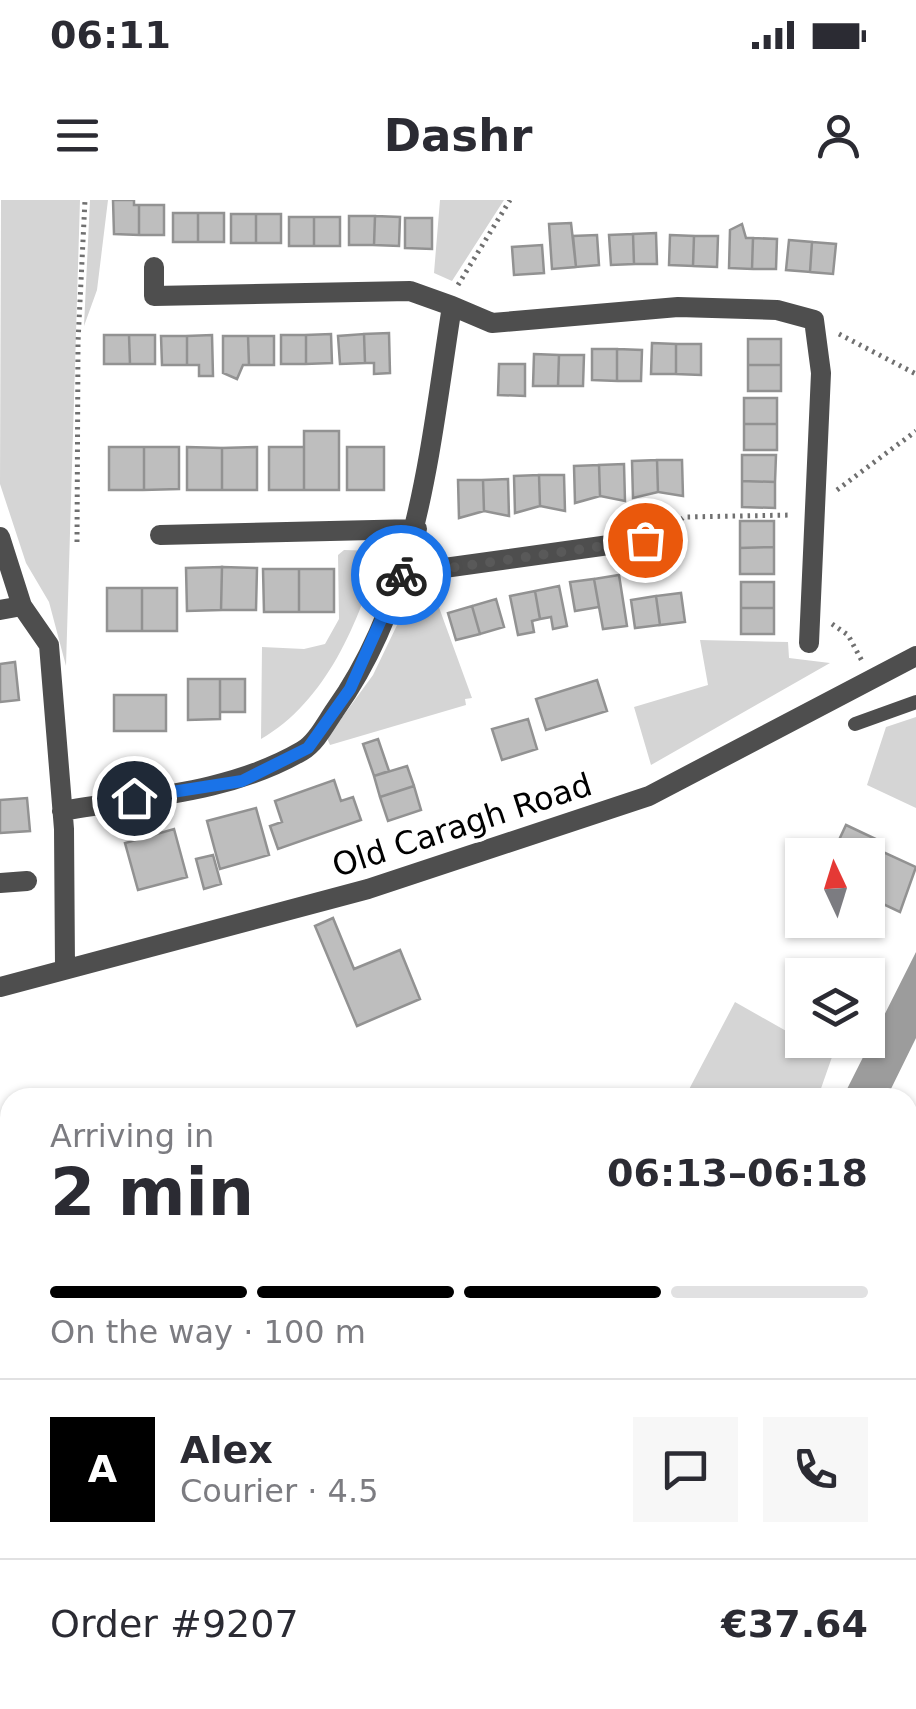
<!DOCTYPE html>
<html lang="en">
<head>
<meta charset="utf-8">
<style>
  body { margin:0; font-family:"DejaVu Sans",sans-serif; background:#f7f7f7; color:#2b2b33; height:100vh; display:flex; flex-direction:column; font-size:38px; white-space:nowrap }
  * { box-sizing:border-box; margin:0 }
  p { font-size:32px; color:#7c7c81 }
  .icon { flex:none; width:55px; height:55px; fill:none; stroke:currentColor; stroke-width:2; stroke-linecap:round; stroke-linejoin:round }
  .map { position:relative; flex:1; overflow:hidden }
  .side { position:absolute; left:0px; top:888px; width:918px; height:622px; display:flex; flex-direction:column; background:#fff; border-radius:30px 30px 0 0; box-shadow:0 2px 8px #0004 }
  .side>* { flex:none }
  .needle { width:65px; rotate:356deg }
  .controls { position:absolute; left:785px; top:638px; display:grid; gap:20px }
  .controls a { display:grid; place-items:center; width:100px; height:100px; border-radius:0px; background:#fff; box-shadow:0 2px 8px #0004; font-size:50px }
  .pin { position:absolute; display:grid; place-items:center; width:85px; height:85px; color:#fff; margin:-42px; border:5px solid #fff; border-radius:50%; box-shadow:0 2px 10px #0007 }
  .courier { position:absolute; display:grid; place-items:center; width:100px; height:100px; margin:-50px; border:8px solid #1a73e8; border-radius:50%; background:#fff; color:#222; box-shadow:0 2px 12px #0007 }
  .overview em { font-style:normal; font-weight:700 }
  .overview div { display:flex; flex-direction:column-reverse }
  .overview { display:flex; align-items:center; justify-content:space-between; height:170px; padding:0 50px }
  h1 { font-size:65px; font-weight:700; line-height:75px }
  .bar { display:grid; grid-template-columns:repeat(4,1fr); gap:15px 10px; align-content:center; height:120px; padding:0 50px }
  .bar i { height:12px; border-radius:8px; background:#e1e1e2 }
  .bar .on { background:#000 }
  .bar p { grid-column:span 4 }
  .line { display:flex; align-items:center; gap:25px; padding:0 50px; border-top:2px solid #e1e1e2 }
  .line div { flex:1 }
  .round { display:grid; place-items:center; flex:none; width:105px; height:105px; border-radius:0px; background:#f7f7f7 }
  .status { display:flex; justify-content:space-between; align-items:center; height:70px; padding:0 50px; background:#fff; direction:ltr }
  .status svg { height:28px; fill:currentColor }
  header { display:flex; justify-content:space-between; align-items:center; height:130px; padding:0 50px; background:#fff; font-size:45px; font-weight:700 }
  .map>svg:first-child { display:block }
</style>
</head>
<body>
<div class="status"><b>06:11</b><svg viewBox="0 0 49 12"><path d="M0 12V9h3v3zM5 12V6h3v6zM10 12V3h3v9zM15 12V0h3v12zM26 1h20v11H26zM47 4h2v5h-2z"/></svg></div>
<header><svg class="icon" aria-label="menu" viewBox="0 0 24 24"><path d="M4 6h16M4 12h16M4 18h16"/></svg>Dashr<svg class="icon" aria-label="person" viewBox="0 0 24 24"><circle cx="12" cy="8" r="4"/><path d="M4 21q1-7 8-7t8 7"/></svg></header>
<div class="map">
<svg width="916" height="1509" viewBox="0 0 916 1509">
  <rect width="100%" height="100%" fill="#fff"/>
  <path fill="#d5d5d5" d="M1,0H80L66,466L49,402L26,363L0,284Z
    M90,0H108L97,90L84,126Z
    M440,0H504L452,81L434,73Z
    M344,350L379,351C360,421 326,502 261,539L262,447L304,449L325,444L339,419L338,355Z
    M433,391L472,498L465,499L466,505L330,545L327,538L373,475L411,396Z
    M700,440L788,442L789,458L830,463L651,565L634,507L708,485Z
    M916,517V608L867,585L886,527Z
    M735,802L832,857L818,897H685Z
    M908,1055L916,1058V1116L908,1122Z
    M183,1500H323L318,1509H173Z
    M341,1500H535L525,1509H339Z"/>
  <path fill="#9c9c9c" d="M916,752V838L887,897H843Z
    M554,1500H618L613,1509H546Z"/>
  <path fill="#bebebe" stroke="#929292" stroke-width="2.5" d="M113,0H134V5H139V35L114,34Z
    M139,5H164V35H139Z
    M173,13H198V42H173Z
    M198,13H224V42H198Z
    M231,14H256V43H231Z
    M256,14H281V43H256Z
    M349,16H375L374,45H349Z
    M375,16L400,17L399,46L374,45Z
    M289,17H314V46H289Z
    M314,17H340V46H314Z
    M405,18H432V49L405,48Z
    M571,23L576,67L552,69L549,24Z
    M742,24L746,38H753L752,69L729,68L730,30Z
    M656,33L657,64H634L633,34Z
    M633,34L634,64L611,65L609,35Z
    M597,35L599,65L576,67L573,36Z
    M670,35L694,36L693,66L669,65Z
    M694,36H718L717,67L693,66Z
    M753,38L777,39L776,69H752Z
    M789,40L812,42L810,72L786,70Z
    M812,42L836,44L833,74L810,72Z
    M542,45L544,73L514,75L512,47Z
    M389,133L390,173L374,174V163H365L364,134Z
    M331,134L332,163L306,164V135Z
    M364,134L365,163L340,164L338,136Z
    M104,135H129L130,164H104Z
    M129,135H155V164H130Z
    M212,135L213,176H199V165H187V136Z
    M281,135H306V164H281Z
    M161,136H187V165H162Z
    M223,136H248L249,165H243L237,179L223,173Z
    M248,136H274V165H249Z
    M748,139H781V165H748Z
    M652,143L676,144V174H651Z
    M676,144H701V175L676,174Z
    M592,149H617V181L592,180Z
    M617,149L642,150L641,181H617Z
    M534,154L559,155L558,186H533Z
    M559,155H584L583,186H558Z
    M499,164H525V196L498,195Z
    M748,165H781V191H748Z
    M744,198H777V224H744Z
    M744,224H777V250H744Z
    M304,231H339V290H304Z
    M109,247H144V290H109Z
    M144,247H179V289L144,290Z
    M187,247L222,248V290H187Z
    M257,247V290H222V248Z
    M269,247H304V290H269Z
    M347,247H384V290H347Z
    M742,255H776L775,282L742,281Z
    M657,260H682L683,296L658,292Z
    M657,260L658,292L633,298L632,261Z
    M624,264L625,301L600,296L599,265Z
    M599,265L600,296L575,303L574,266Z
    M539,275H564L565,311L540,306Z
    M539,275L540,306L515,313L514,276Z
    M508,279L509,316L484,311L483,280Z
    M458,280H483L484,311L459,318Z
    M742,281L775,282V308L742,307Z
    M740,321H774V347L740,348Z
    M774,347V374H740V348Z
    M222,367L221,410L187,411L186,368Z
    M222,367L257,368L256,410H221Z
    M263,369H299V412H264Z
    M299,369H334V412H299Z
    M619,375L627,426L603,429L594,379Z
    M594,379L599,407L575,411L570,382Z
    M741,382H774V408H741Z
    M559,386L567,426L553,429L551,417L540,419L535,391Z
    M107,388H142V431H107Z
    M142,388H177V431H142Z
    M535,391L540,419L532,421L534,432L518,435L510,396Z
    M681,393L685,422L660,425L656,396Z
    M656,396L660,425L635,428L631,400Z
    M496,399L504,427L480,434L472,406Z
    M472,406L480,434L456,440L448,413Z
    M741,408H774V434H741Z
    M15,462L19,500L0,502V464Z
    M188,479H220V519L188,520Z
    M220,479H245V512H220Z
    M597,480L607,511L546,530L536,499Z
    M114,495H166V531H114Z
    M528,519L537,549L502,560L492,529Z
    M378,539L389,571L374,576L363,544Z
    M407,566L414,586L380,597L374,576Z
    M334,580L341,601L353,597L361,620L278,649L270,626L282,622L275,601Z
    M414,586L421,610L388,621L380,597Z
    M27,598L30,631L0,633V600Z
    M256,608L269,655L220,669L207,621Z
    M846,625L880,641L872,647L916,667L900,712L868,697V655H832Z
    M174,629L187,677L138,690L125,643Z
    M213,655L221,684L204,689L196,659Z
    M333,718L354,769L400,750L420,799L357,826L315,726Z
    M0,1067L10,1073V1088L2,1096Z
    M10,1107V1127H9L0,1117Z
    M909,1177L916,1185L913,1225L908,1219Z
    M9,1269L10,1271V1312L0,1302L6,1295L0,1277Z
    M0,1302L10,1312V1321L0,1327Z
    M10,1435V1456L3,1458L0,1438Z"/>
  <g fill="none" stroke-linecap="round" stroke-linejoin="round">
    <path stroke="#707070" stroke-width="5" stroke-dasharray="2.5 5" stroke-linecap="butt" d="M458,85L510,0
      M839,134L916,174
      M837,290L916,231
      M675,324L684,317L792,315
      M77,342L78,142L85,0
      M832,424L848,435L862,461
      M908,939L916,922
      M200,1500L208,1509
      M38,1508L64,1500
      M137,1509L152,1500
      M224,1509L236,1500"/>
    <path stroke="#4e4e4e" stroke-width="14" d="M855,524L916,502"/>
    <path stroke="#4e4e4e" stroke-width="20" d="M154,67V96L410,91L452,106
      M160,335L417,329
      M0,337L22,406L49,445L64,629L65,767
      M401,374L659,338
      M0,410L22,406
      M62,611C143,597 230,593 302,551C316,543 326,523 335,510C419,392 430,245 452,106L492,123L678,107L777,110L814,120L821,173L809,443
      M0,683L27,681
      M0,787L368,689L649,596L916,456
      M908,1025L916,1004
      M908,1138L916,1131
      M0,1154L10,1169
      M0,1238L10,1216
      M908,1489L916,1485
      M783,1500L790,1509
      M0,1504L17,1500
      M97,1509L112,1500
      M866,1509L885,1500"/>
    <path stroke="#1b1b1b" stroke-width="20" d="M0,935L10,951
      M650,1500L659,1509"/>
  </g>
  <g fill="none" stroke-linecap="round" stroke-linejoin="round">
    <path stroke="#595959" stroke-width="10" stroke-dasharray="0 18" d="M401,375L645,340"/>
    <path stroke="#1a73e8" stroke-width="12" d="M134,598L242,581L308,548L350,489L401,375"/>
  </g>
  <g text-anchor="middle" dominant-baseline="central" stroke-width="8" stroke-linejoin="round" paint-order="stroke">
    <g font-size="32" fill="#000" stroke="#fff">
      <text transform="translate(462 625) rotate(-18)">Old Caragh Road</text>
    </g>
  </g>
</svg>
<div class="controls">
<a><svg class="needle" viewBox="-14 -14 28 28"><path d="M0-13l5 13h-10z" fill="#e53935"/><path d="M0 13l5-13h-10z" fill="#7c7c81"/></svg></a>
<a><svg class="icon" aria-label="layers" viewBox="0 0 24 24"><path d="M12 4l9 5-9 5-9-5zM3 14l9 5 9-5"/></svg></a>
</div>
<div class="pin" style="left:645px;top:340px;background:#ea580c"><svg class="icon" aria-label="bag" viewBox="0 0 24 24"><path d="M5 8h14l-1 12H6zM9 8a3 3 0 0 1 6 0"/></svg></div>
<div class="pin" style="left:134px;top:598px;background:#1f2937"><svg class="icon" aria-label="home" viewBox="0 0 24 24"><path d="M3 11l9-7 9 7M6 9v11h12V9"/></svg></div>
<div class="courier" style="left:401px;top:375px"><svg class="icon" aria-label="bike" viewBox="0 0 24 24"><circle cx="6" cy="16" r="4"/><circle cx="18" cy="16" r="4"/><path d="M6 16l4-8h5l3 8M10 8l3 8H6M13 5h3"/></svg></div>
<section class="side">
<div class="overview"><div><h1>2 min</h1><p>Arriving in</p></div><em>06:13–06:18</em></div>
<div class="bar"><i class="on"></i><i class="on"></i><i class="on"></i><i></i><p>On the way · 100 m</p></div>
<div class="line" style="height:180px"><b class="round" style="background:#000;color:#fff">A</b><div><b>Alex</b><p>Courier · 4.5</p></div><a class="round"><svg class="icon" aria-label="chat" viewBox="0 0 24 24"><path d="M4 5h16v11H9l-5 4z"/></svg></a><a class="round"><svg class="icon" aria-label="phone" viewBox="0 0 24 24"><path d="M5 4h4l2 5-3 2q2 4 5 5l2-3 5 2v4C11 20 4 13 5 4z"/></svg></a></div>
<div class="line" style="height:130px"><div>Order #9207</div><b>€37.64</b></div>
</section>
</div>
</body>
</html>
